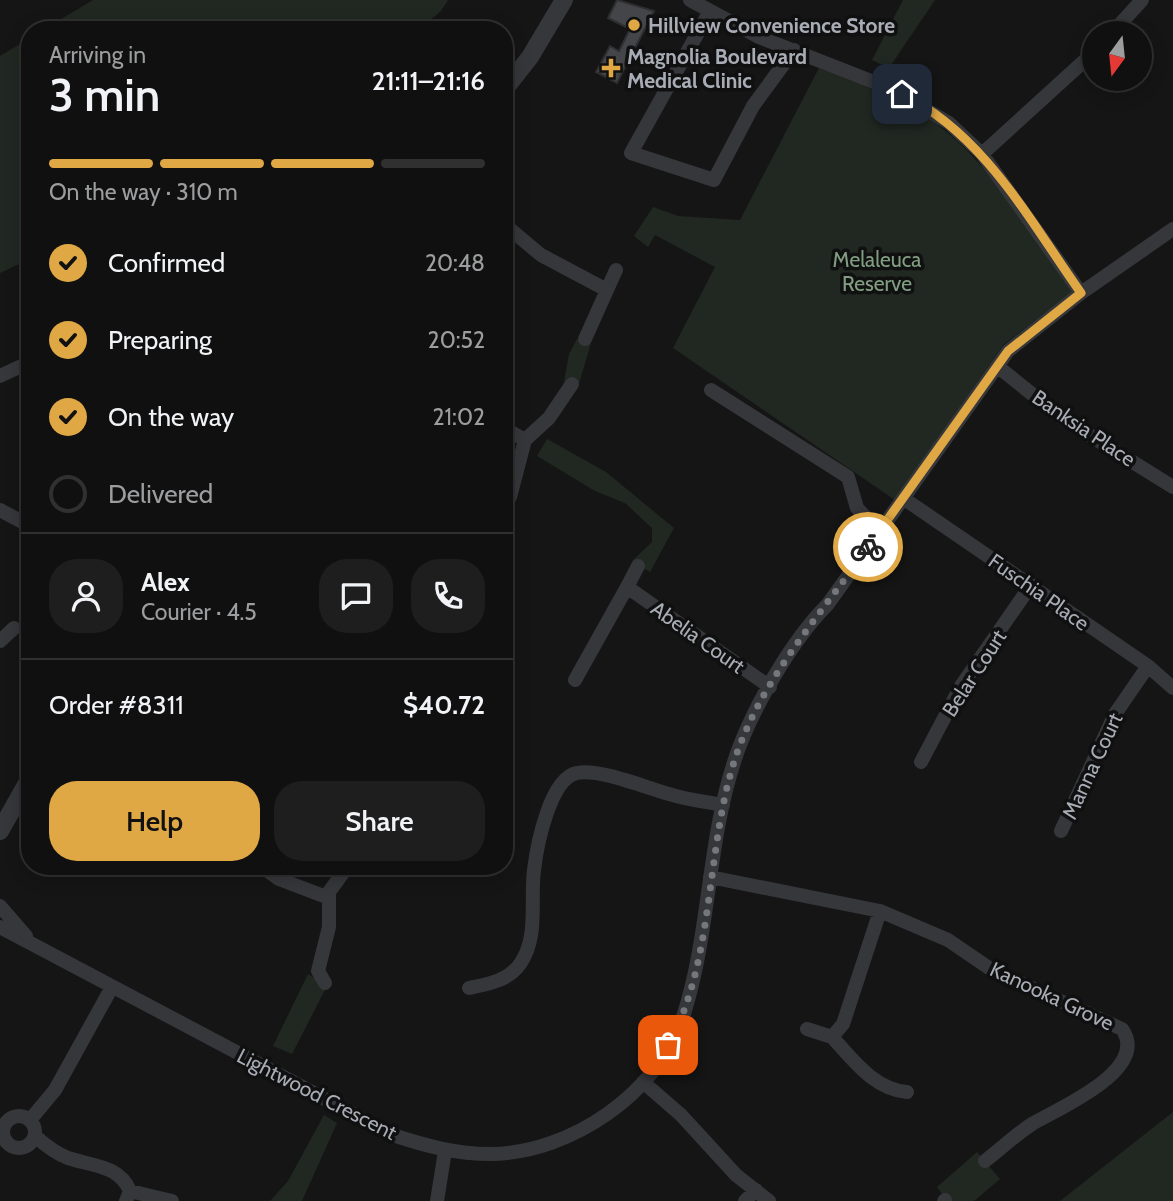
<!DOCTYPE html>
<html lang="en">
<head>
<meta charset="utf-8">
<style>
  body { margin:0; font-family:Cabin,sans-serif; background:#1e1e1e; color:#f1f3f6; height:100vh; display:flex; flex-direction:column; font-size:26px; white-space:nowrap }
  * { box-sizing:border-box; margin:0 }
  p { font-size:23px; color:#9c9d9f }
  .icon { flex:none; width:38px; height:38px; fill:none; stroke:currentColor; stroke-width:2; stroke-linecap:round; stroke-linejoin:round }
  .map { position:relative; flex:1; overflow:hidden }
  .panel { position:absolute; left:21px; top:21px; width:492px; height:854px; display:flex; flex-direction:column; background:#101010; border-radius:28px; box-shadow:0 4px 18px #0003,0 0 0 2px #303030 }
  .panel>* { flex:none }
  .needle { width:46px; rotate:195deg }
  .buttons { position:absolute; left:1082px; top:21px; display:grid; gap:14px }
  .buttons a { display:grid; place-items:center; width:70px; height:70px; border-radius:50%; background:#101010; box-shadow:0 4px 18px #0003,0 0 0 2px #303030; font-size:35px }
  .pin { position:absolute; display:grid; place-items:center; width:60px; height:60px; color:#fff; margin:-30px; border-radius:14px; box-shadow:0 4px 10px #0006 }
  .courier { position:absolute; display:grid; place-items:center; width:70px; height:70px; margin:-35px; border:5px solid #dfa844; border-radius:50%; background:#fff; color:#222; box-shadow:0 2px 9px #0007 }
  .overview em { font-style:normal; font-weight:600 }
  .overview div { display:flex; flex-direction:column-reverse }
  .overview { display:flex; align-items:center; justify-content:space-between; height:119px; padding:0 28px }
  h1 { font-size:46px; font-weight:600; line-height:52px }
  .bar { display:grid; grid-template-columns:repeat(4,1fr); gap:10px 7px; align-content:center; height:84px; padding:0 28px }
  .bar i { height:9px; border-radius:5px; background:#303030 }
  .bar .active { background:#dfa844 }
  .bar p { grid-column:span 4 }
  .line { display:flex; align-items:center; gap:18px; padding:0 28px; border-top:2px solid #303030 }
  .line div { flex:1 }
  .round { display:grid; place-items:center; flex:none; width:74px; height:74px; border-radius:28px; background:#1e1e1e }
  ol { padding:0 28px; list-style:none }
  li { display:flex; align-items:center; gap:21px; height:77px }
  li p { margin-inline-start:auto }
  li .icon { padding:7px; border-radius:50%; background:#dfa844; color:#111; stroke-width:4 }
  li:last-child { color:#9c9d9f }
  li i { width:38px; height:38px; border:4px solid #303030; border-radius:50% }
  .primary-button { display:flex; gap:14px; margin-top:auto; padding:14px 28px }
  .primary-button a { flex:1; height:80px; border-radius:28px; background:#dfa844; color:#111; font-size:28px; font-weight:600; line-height:80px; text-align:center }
  .primary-button a+a { background:#1e1e1e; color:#f1f3f6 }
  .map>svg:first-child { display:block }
</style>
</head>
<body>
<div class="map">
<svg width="1173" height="1201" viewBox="0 0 1173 1201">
  <rect width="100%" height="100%" fill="#151516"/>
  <path fill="#212822" d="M93,0H448L441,11L418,30H43Z
    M903,0H935L889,68L872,60Z
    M30,38V259L0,273V56Z
    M819,68C861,85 907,100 943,129C994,169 1034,238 1073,291L1003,345L895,500L673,348L715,267L655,235L648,247L634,236L653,207L678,216L740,220Z
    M577,339L591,343L578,387L564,382L569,354Z
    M547,439L606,472L674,528L650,572L632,561L652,542V528L625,503L595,491L537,456Z
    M308,974L327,986L292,1054L273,1046Z
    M1173,1112V1201H1060Z
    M324,1115L337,1123L302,1201H270L288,1181Z
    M977,1152L1000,1179L974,1201H947L937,1187Z"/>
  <path fill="#444549" stroke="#2f2f32" stroke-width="2" d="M617,0L654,11L617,83L596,72L610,46L619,51L630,29L608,18Z"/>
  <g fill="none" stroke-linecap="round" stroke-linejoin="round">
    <path stroke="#36373b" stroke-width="14" d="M690,0L759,37L889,88L949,123L982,154L1081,293
      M710,11L631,153L714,180L753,106L794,50
      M1112,33L1142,0
      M982,154L1094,52
      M504,224L541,255L605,289
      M585,339L616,270
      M997,366L1062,418L1173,487
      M0,376L30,362
      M711,390L848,477L857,508L879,531
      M504,428L525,440
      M510,497L525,440L549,418L572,384
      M903,498L1148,666L1173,688
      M0,510L30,526
      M627,587L638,566
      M0,641L14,628
      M575,680L627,587L770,687
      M921,762L961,686L1031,585
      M1061,831L1115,714L1148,666
      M261,866L279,879L329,898
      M710,877L880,911L948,940L992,970L1122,1029C1151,1070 1057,1109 1032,1124C1015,1135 1001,1149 985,1161
      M0,906L26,936
      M880,911L843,1024L832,1037C854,1061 874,1089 907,1092
      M0,927L393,1135C426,1146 456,1154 491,1154C571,1153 658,1093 683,1017C710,934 707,845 734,762C750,712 791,641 828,604L1008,351L1081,293L1173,229
      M325,983L318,971L329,927V892L348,866
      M469,988C488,984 508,981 520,964C539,937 530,901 534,870C537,845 550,778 577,773C601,768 651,790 676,796C691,800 707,802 723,805
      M807,1029L832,1037
      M643,1082L681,1115L736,1175L769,1201
      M3 1132a16 16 0 1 1 32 0a16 16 0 1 1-32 0Z
      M30,1120L55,1090L112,987
      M35,1136C45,1145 55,1153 68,1158C92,1166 119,1165 130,1191L126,1201
      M130,1191L172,1201
      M437,1201L445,1151
      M745,1201L756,1190
      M944,1201L945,1200"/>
    <path stroke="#36373b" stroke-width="18" d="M504,90L530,57L564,0
      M0,831L30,778"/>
  </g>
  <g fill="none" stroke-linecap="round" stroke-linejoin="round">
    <path stroke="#75777d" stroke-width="7" stroke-dasharray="0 12.6" d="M668,1045C714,965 706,850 734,762C760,680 820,616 868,547"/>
    <path stroke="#dfa844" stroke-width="9" d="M868,547L1008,351L1081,293C1030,221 984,134 902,94"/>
  </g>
  <g fill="#dfa844" stroke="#101011" stroke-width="2.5">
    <circle cx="634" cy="25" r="7"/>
    <path d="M607.5 57.5h7v7h7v7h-7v7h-7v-7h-7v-7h7z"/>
  </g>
  <g text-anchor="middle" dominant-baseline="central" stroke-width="7" stroke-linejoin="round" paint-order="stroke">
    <g font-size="21" font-weight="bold" fill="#a8acb5" stroke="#101011" text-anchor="start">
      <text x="648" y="25">Hillview Convenience Store</text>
      <text x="627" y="56">Magnolia Boulevard<tspan x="627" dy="24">Medical Clinic</tspan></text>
    </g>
    <g font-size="21" fill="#819e82" stroke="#101011">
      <text x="877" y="259">Melaleuca<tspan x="877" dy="24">Reserve</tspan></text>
    </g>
    <g font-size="21" fill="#a8acb5" stroke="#101011">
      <text transform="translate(1084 428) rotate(34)">Banksia Place</text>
      <text transform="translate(1039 592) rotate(35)">Fuschia Place</text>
      <text transform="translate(698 637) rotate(35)">Abelia Court</text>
      <text transform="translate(974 673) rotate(-57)">Belar Court</text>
      <text transform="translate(1092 766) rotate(-65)">Manna Court</text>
      <text transform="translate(1052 996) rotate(25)">Kanooka Grove</text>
      <text transform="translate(317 1094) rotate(27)">Lightwood Crescent</text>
    </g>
  </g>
</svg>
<div class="buttons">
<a><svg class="needle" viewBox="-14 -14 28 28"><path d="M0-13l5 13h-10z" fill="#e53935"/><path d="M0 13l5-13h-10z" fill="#9c9d9f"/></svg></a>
</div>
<div class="pin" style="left:668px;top:1045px;background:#ea580c"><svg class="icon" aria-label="bag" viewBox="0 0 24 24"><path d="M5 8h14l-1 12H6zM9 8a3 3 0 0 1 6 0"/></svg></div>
<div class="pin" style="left:902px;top:94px;background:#1f2937"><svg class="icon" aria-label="home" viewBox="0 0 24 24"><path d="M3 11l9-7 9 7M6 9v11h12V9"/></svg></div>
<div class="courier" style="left:868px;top:547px"><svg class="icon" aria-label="bike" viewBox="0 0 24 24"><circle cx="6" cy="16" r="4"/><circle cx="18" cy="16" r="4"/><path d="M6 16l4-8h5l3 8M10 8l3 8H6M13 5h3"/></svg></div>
<section class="panel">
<div class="overview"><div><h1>3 min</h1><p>Arriving in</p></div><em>21:11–21:16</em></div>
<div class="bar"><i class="active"></i><i class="active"></i><i class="active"></i><i></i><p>On the way · 310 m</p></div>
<ol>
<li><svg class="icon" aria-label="check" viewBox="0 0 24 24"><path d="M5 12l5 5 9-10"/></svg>Confirmed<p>20:48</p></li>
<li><svg class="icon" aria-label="check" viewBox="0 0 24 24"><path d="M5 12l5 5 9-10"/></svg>Preparing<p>20:52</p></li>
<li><svg class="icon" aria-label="check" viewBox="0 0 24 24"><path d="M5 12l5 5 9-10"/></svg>On the way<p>21:02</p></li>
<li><i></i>Delivered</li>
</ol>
<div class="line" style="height:126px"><a class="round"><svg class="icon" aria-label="person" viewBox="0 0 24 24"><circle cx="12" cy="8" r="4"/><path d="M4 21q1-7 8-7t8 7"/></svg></a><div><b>Alex</b><p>Courier · 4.5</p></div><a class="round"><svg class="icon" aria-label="chat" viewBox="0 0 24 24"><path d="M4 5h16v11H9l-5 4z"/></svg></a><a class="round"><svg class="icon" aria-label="phone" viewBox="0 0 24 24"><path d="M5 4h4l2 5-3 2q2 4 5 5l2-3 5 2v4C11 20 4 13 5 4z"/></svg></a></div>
<div class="line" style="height:91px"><div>Order #8311</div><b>$40.72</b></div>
<div class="primary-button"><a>Help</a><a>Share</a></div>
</section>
</div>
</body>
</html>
